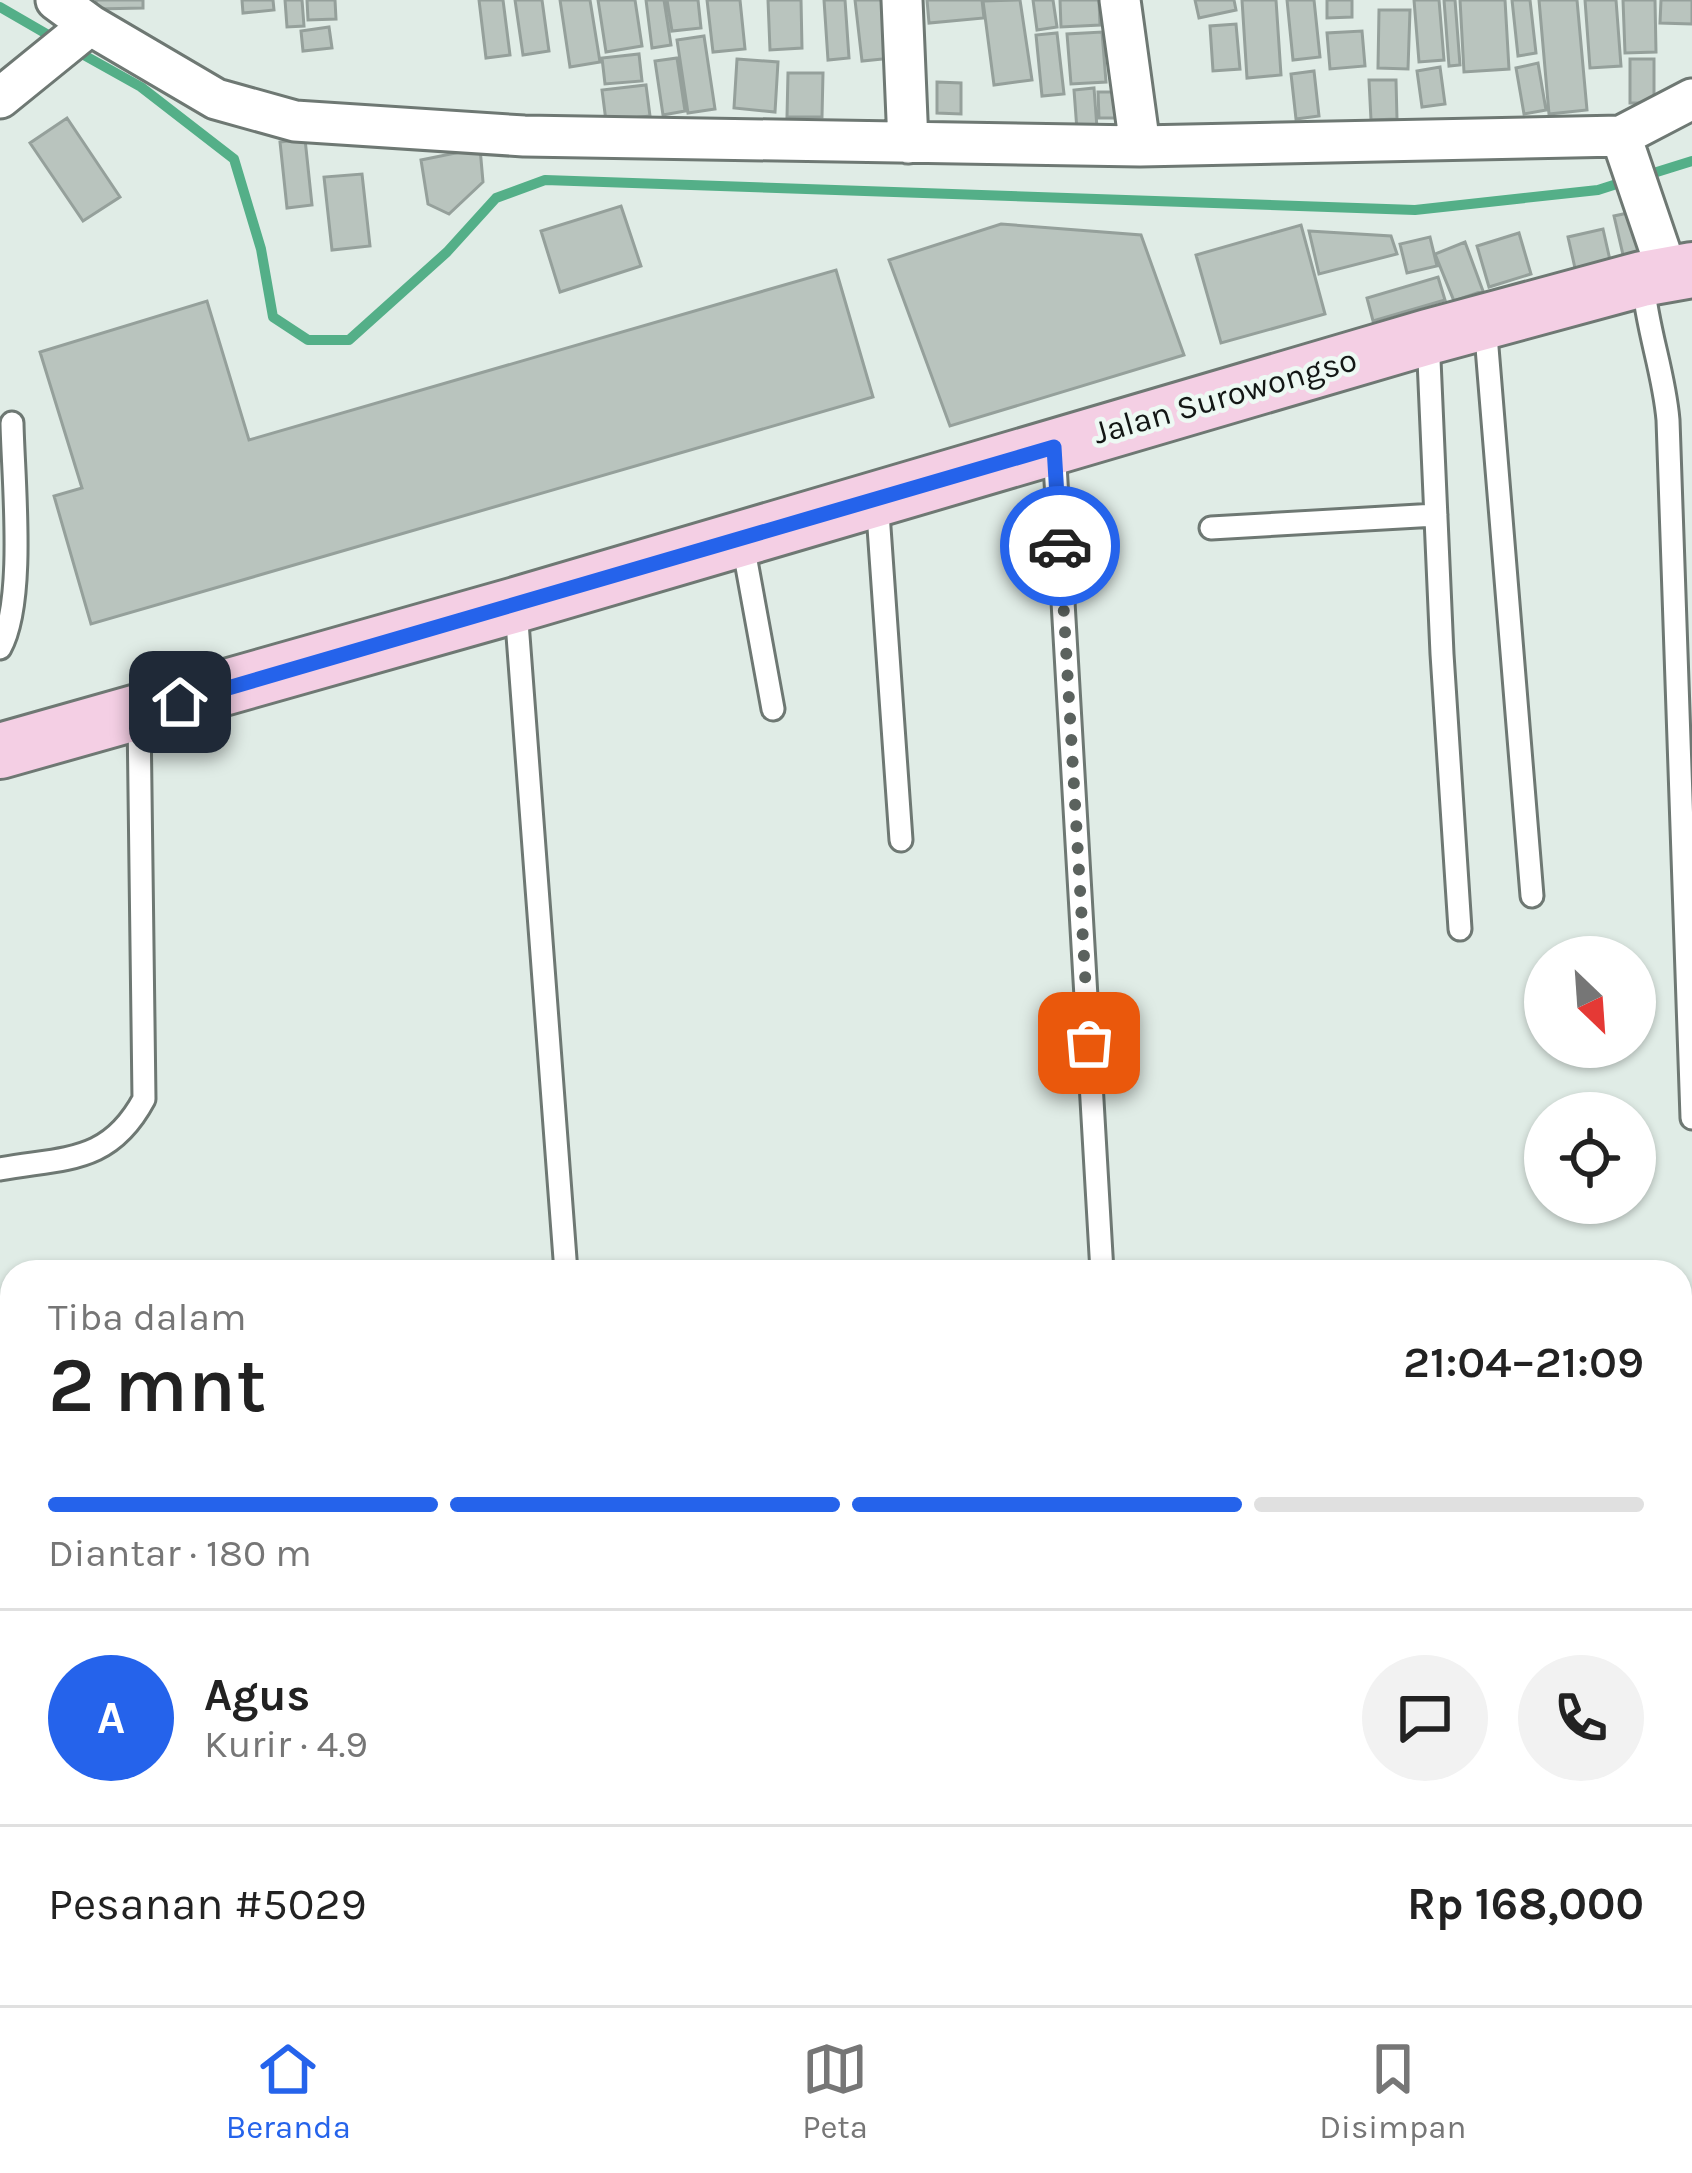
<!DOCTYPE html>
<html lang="id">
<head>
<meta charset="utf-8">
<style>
  body { margin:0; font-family:Karla,sans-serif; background:#f2f2f2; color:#222; height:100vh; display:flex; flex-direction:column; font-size:45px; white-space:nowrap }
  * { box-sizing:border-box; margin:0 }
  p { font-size:39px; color:#767676 }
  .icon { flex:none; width:66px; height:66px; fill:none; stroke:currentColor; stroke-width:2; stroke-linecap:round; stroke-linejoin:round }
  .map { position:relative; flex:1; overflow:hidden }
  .panel { position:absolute; left:0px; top:1260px; width:1692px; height:747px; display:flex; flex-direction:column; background:#fff; border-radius:36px 36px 0 0; box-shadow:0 3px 9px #0004 }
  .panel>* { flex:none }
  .needle { width:78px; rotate:155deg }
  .buttons { position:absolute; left:1524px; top:936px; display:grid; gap:24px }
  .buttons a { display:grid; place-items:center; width:132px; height:132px; border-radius:50%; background:#fff; box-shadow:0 3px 9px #0004; font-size:60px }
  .pin { position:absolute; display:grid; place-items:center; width:102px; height:102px; color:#fff; margin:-51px; border-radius:24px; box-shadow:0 6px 18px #0006 }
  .courier { position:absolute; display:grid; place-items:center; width:120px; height:120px; margin:-60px; border:9px solid #2563eb; border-radius:50%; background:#fff; color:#222; box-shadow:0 3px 15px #0007 }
  .summary em { font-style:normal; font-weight:600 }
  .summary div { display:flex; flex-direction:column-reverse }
  .summary { display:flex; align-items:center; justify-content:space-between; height:204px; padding:0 48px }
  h1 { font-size:78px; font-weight:600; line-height:90px }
  .bar { display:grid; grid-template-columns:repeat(4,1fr); gap:18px 12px; align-content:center; height:144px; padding:0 48px }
  .bar i { height:15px; border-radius:9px; background:#e0e0e0 }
  .bar .active { background:#2563eb }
  .bar p { grid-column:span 4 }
  .line { display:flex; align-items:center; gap:30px; padding:0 48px; border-top:3px solid #e0e0e0 }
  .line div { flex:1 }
  .round { display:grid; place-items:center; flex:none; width:126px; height:126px; border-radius:63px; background:#f2f2f2 }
  .tab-bar { display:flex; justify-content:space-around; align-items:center; height:168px; border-top:3px solid #e0e0e0; background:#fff; font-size:33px; color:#767676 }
  .tab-bar a { display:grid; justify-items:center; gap:6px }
  .tab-bar .active { color:#2563eb }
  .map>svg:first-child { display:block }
</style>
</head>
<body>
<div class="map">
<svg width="1692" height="2005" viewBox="0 0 1692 2005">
  <rect width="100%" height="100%" fill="#e0ece6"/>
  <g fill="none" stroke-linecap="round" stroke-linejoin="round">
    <path stroke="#54af88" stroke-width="10" d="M0,7L57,40
      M73,49L141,87L234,159L261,249L273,317L308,340H349L447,252L496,198L545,180L1415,210L1598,190L1626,181
      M1644,176L1692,161"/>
  </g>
  <path fill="#b9c4be" stroke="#95a09b" stroke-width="3" d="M96,0H143V8L96,9Z
    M242,0H273L274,10L243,13Z
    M285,0H302L304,26L287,27Z
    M307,0H335L336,19L308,20Z
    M479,0H503L510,55L486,58Z
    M515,0H542L549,51L523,55Z
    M560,0H590L600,62L570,67Z
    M598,0H635L642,46L606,52Z
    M646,0H664L671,45L652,48Z
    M667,0H698L701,28L672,31Z
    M707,0H740L745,49L713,52Z
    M768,0H801L802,48L770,50Z
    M824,0H845L849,58L828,60Z
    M855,0H886L893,58L862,61Z
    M927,0H982L984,18L929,23Z
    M1020,0L1032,80L994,85L983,1Z
    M1033,0H1053L1057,27L1037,30Z
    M1060,0H1099L1100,25L1061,27Z
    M1195,0H1234L1236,10L1199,18Z
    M1242,0H1276L1281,75L1247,78Z
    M1287,0H1314L1320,57L1293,60Z
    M1327,0H1352V17L1327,18Z
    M1414,0H1439L1444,60L1419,62Z
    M1444,0H1455L1460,65L1449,66Z
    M1460,0H1505L1509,69L1464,72Z
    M1512,0H1530L1536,53L1518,56Z
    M1539,0H1577L1587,110L1549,114Z
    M1585,0H1616L1621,66L1590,68Z
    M1623,0H1655L1656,52L1625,53Z
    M1661,0H1692V24L1660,23Z
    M1379,10H1410L1408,69L1378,68Z
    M1236,24L1240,69L1213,71L1210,26Z
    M329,27L332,48L303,51L301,31Z
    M1362,31L1365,66L1330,69L1327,33Z
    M1102,32L1106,82L1071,84L1067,34Z
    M1057,33L1064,94L1042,96L1036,35Z
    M704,36L715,109L688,113L677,40Z
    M639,54L642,81L605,84L602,58Z
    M677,58L685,111L663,115L655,61Z
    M737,59L778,62L775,112L734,108Z
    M1630,59H1654V103H1630Z
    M1538,63L1546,110L1524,114L1516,68Z
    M1440,67L1445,104L1422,107L1417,71Z
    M1314,71L1319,116L1296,119L1291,74Z
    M788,73H823L822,117H787Z
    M1369,80H1396L1397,119L1371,120Z
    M937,82L961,83V114L937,113Z
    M646,85L650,116L606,121L602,90Z
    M1094,88L1097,128L1077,130L1074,90Z
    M1098,92H1116V118H1099Z
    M67,118L120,197L83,221L30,143Z
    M305,139L312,205L287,208L280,142Z
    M480,148L483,182L449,214L428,204L421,160Z
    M362,174L370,246L332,250L324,177Z
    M621,206L641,266L560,292L541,231Z
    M1637,211L1647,254L1624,259L1614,216Z
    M1001,224L1141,235L1184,355L950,426L889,260Z
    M1301,225L1325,314L1221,343L1196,255Z
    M1603,229L1612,269L1577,277L1568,237Z
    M1309,231L1391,236L1397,254L1319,274Z
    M1519,233L1531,274L1489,287L1477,246Z
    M1430,237L1437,266L1407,273L1400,244Z
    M1465,242L1483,291L1454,301L1435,254Z
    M836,270L873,397L91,624L54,496L82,488L40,352L207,301L249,440Z
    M1438,277L1445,300L1373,321L1367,298Z
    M1680,1888H1692V1950H1680Z
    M1680,1975H1691L1692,2005H1665L1664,1995H1680Z
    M269,1995H319L320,2005H270Z
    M475,1995H514L515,2005H476Z
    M602,1995H641L640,2005H601Z
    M717,1995H761V2004L717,2005Z
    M1259,1995L1261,2005H1221L1220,1996Z
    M1262,1995H1299L1301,2005H1264Z
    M1434,1995H1482L1483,2005H1435Z
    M1494,1995H1530L1532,2005H1495Z
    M1534,1995H1577L1578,2005H1535Z"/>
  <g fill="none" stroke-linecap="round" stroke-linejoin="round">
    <g stroke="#6e7873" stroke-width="27">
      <path id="lane" d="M1643,282C1647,330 1664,372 1668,420L1692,1118
        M1485,323L1532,896
        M1428,337L1442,654L1460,929
        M1054,447L1102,1272
        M877,499L901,840
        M1211,528L1436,515
        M742,539L773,709
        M516,609L566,1272
        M0,648C26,602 13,478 12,423
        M0,1169C66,1157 109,1164 144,1099L139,714
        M0,1402L12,1449"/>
    </g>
    <g stroke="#6e7873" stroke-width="45">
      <path id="street" d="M56,0L90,25L216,99L295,121L524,136L1140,146L1621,136L1668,274
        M902,0L908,143
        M1120,0L1140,146
        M0,98L90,25
        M1621,136L1692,99
        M1186,1995L1188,2005"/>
    </g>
    <g stroke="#6e7873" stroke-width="60">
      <path id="secondary" d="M0,751L516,605L1428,337L1642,279L1692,270"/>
    </g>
    <use href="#lane" stroke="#fff" stroke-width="21"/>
    <use href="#street" stroke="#fff" stroke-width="39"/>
    <use href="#secondary" stroke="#f4cfe4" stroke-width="54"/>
  </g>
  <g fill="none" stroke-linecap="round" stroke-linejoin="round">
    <path stroke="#5b625e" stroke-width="12" stroke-dasharray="0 21.6" d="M1060,546L1089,1043"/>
    <path stroke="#2563eb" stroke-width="15" d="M180,702L1054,447L1060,546"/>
  </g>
  <g text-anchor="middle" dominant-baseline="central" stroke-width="9" stroke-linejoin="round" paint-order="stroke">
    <g font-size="33" fill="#131715" stroke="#edf9f3">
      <text transform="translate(1225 396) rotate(-16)">Jalan Surowongso</text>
    </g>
  </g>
</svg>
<div class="buttons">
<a><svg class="needle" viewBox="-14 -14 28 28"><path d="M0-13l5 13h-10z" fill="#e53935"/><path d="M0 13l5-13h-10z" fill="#767676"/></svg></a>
<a><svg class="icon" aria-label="locate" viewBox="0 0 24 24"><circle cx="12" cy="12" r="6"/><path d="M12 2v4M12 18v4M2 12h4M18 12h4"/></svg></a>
</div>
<div class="pin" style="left:1089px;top:1043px;background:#ea580c"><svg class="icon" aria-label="bag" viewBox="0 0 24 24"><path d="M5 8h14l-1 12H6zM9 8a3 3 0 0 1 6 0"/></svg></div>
<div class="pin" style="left:180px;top:702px;background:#1f2937"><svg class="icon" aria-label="home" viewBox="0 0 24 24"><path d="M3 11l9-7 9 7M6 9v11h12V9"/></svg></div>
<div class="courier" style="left:1060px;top:546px"><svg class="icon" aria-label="car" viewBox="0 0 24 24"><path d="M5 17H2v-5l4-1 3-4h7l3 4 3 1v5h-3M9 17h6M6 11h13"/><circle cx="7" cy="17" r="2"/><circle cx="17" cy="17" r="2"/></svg></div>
<section class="panel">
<div class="summary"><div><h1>2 mnt</h1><p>Tiba dalam</p></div><em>21:04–21:09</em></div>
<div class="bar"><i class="active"></i><i class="active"></i><i class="active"></i><i></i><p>Diantar · 180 m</p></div>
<div class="line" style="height:216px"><b class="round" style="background:#2563eb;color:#fff">A</b><div><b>Agus</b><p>Kurir · 4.9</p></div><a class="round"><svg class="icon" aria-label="chat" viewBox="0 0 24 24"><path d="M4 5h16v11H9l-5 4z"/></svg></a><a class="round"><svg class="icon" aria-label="phone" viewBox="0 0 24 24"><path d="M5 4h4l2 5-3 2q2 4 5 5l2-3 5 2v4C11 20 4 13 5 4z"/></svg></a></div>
<div class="line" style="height:156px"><div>Pesanan #5029</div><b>Rp 168,000</b></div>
</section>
</div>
<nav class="tab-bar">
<a class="active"><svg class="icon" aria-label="home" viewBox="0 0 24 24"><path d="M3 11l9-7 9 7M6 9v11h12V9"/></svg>Beranda</a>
<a><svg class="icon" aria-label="map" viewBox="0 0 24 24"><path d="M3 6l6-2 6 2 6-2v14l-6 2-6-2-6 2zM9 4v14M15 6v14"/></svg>Peta</a>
<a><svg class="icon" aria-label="saved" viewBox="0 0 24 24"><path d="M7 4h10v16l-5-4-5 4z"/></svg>Disimpan</a>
</nav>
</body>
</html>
